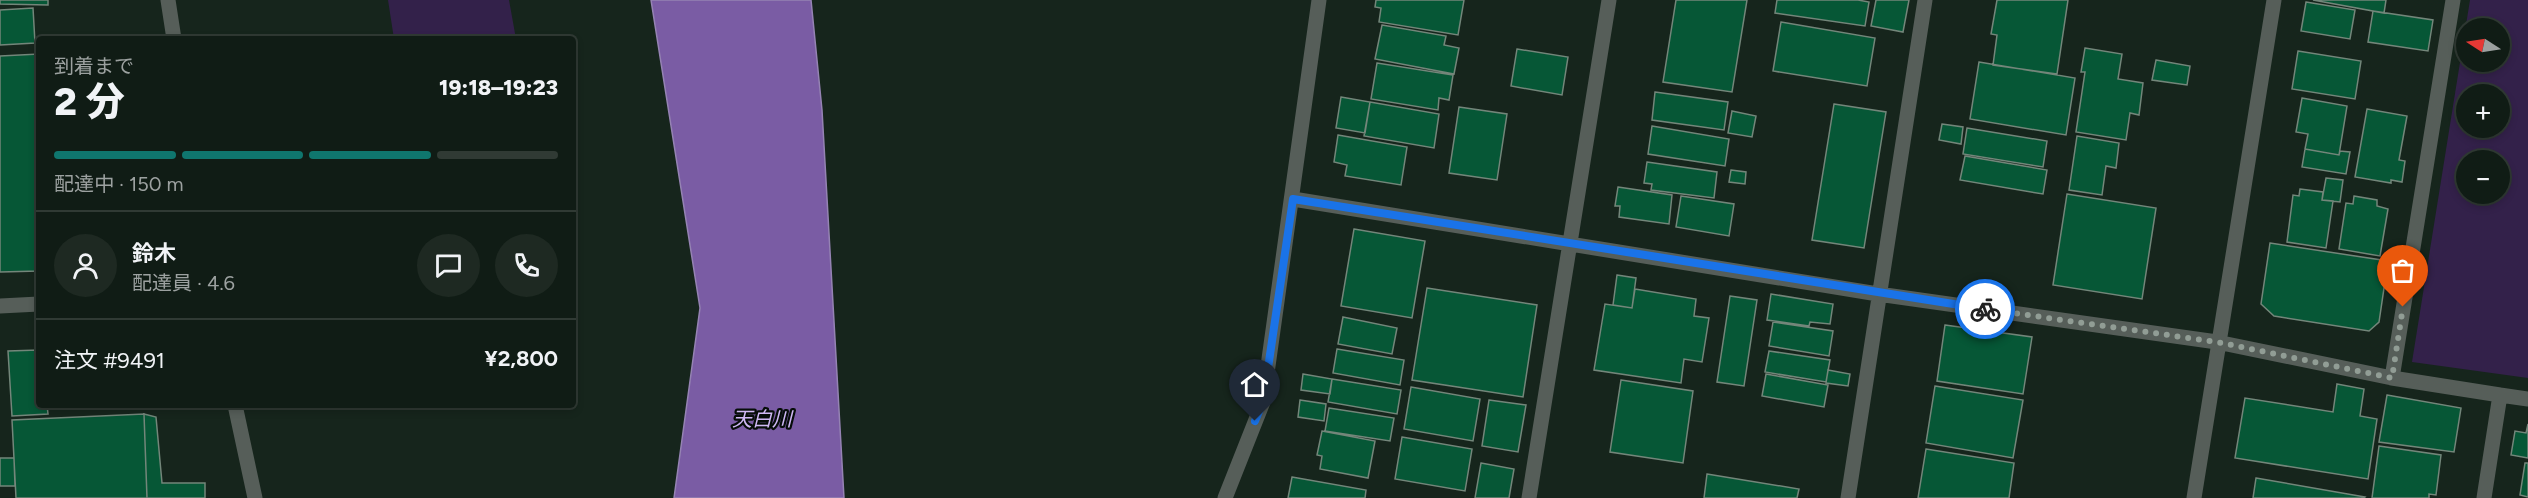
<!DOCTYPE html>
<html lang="ja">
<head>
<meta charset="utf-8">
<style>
  body { margin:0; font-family:Figtree,"Noto Sans JP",sans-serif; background:#1e2922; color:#f1f3f6; height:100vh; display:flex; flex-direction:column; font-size:22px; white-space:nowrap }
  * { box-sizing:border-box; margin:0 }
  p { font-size:20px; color:#9ca1a0 }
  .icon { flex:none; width:33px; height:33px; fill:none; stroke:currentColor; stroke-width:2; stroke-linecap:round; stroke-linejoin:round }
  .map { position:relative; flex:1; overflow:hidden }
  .details { position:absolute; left:36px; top:36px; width:540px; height:372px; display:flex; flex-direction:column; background:#101c15; border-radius:6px; box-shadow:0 3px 9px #0003,0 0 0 2px #303a34 }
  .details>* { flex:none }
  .needle { width:39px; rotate:282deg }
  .tools { position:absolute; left:2456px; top:18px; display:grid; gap:12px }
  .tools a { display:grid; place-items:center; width:54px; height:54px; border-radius:50%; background:#101c15; box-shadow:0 3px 9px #0003,0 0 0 2px #303a34; font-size:30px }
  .pin { position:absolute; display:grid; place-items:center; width:51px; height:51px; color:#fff; margin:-62px -26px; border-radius:50% 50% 50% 0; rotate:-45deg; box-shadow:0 0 6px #0007 }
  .pin .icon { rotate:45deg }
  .courier { position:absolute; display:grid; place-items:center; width:60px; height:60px; margin:-30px; border:4px solid #1a73e8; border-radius:50%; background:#fff; color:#222; box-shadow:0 2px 8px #0007 }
  .summary em { font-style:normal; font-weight:800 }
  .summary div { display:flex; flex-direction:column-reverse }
  .summary { display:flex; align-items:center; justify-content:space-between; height:102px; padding:0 18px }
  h1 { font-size:39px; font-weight:800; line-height:45px }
  .bar { display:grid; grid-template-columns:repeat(4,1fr); gap:9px 6px; align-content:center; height:72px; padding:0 18px }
  .bar i { height:8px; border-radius:4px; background:#303a34 }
  .bar .selected { background:#0f766e }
  .bar p { grid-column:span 4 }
  .line { display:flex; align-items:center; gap:15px; padding:0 18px; border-top:2px solid #303a34 }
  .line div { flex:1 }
  .round { display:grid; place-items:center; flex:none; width:63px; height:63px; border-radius:32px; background:#1e2922 }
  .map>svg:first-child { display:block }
</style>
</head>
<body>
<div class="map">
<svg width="2528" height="498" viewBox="0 0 2528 498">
  <rect width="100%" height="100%" fill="#16251c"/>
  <path fill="#33214a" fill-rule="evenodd" d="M388,0H509L516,39H394Z
    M2470,0H2528V378L2412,362ZM2466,28H2499V62H2466ZM2466,94H2499V128H2466ZM2466,160H2499V194H2466Z"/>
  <path fill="#7a5ca4" stroke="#9583b3" stroke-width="1.5" d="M651,0H811L822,110L844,498H674L700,308Z"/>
  <path fill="#065736" stroke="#73867a" stroke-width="1.5" d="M0,0H48V5L0,4Z
    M1376,0H1464L1458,35L1379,22L1381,8L1375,7Z
    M1676,0H1747L1732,92L1663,82Z
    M1777,0H1858L1869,2L1865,26L1775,13Z
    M1876,0H1909L1903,32L1871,26Z
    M1997,0H2068L2057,74L1993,65L1997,35L1991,34Z
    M2313,0H2386L2384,13Z
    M2306,2L2355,10L2350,39L2301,31Z
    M33,8L35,43L0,45V10Z
    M2373,11L2433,20L2428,51L2368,42Z
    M1781,22L1875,38L1867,86L1773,71Z
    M1382,25L1446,36L1444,45L1459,48L1454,74L1375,59Z
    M2085,48L2122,54L2118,79L2143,83L2139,115L2130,113L2126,140L2076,132L2085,72H2081Z
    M1517,49L1568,57L1562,95L1511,86Z
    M2298,51L2361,61L2355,99L2292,89Z
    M39,54V271L0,272V56Z
    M2156,60L2190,66L2187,85L2152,80Z
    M1979,62L2075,78L2066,135L1970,119Z
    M1377,63L1453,75L1449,100L1439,98L1438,110L1371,99Z
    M1655,92L1728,102L1724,130L1652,120Z
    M1341,97L1370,102L1365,133L1336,128Z
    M2302,98L2347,106L2339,155L2305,149L2308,134L2296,132Z
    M1370,102L1439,114L1434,148L1364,136Z
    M1834,104L1886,112L1864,248L1812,240Z
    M1459,107L1507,114L1497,180L1449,173Z
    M2367,109L2407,116L2399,160L2405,161L2402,182L2391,180V183L2355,177Z
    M1732,111L1756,116L1752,137L1728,133Z
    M1942,124L1963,127L1961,144L1939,140Z
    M1652,126L1729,139L1725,166L1648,154Z
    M1967,128L2047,141L2043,167L1963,154Z
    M1338,135L1407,147L1401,185L1345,176L1347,165L1334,162Z
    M2077,136L2119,143L2116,168L2106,166L2102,195L2069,190Z
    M2305,149L2339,155L2340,151L2350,152L2346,174L2302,167Z
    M1965,156L2047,170L2043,194L1960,180Z
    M1647,162L1717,172L1714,198L1651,190L1652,184L1644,183Z
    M1731,170L1746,172L1745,184L1729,182Z
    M2326,178L2343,180L2340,202L2322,200Z
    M1618,187L1672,195L1669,224L1619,217L1620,206H1615Z
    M2300,189L2323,192L2322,200L2333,201L2326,248L2287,242L2293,195L2299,196Z
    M2067,194L2156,208L2142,299L2053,285Z
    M1681,196L1734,204L1729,236L1676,227Z
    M2354,196L2377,200V206L2388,209L2380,256L2339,249L2346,203L2353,204Z
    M1354,229L1425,241L1412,318L1341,306Z
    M2270,243L2388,261L2379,322L2369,331L2274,316L2261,304Z
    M1617,275L1636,278L1632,308L1613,305Z
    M1427,288L1537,305L1523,397L1412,380Z
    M1635,289L1696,299L1694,316L1709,318L1702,362L1684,359L1681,383L1594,370L1605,304L1632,308Z
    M1771,294L1833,304L1830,324L1810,322L1809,326L1767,320Z
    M1730,296L1757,300L1744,386L1717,382Z
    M1343,317L1397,328L1392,354L1338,344Z
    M1773,322L1833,331L1829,356L1769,346Z
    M1945,325L2032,337L2023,394L1937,381Z
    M1337,349L1404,360L1400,385L1333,373Z
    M39,350V405H47L48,414L12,416L8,351Z
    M1769,351L1830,360L1826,382L1765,372Z
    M1828,370L1850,374L1848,386L1826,383Z
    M1303,374L1332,379L1330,394L1301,390Z
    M1766,374L1828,385L1824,407L1762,396Z
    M1332,379L1401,390L1397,414L1328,402Z
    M1621,380L1693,391L1683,463L1610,452Z
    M2337,384L2364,389L2360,416L2377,419L2368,479L2235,458L2245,398L2333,412Z
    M1935,386L2023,400L2013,458L1926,443Z
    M1411,387L1480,399L1473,441L1404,429Z
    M2387,395L2461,408L2454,452L2379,442Z
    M1300,400L1326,404L1324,421L1298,417Z
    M1489,400L1526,405L1518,452L1482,446Z
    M1329,408L1394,418L1390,441L1325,431Z
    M144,414L156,417L162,483H205V498H147Z
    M144,414L147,498H16L12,420Z
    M2528,424V458L2511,455L2515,431L2526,433Z
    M1322,431L1375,441L1368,478L1320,469L1322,456L1317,455Z
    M1402,437L1472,449L1465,491L1395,479Z
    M2379,446L2441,455L2436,495L2429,494V498H2372Z
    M1926,449L2014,463L2009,498H1918Z
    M0,458H14L15,486H0Z
    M1481,463L1514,469L1509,498H1475Z
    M2525,463H2528V497L2520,495Z
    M1707,474L1799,489L1797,498H1704Z
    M1292,477L1366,490L1365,498H1288Z
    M2256,478L2365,497L2364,498H2253Z"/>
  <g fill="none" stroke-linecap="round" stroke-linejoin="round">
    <path stroke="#565e59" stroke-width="15" d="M168,0L174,39
      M1293,199L1878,294L2217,342L2392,378L2500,395
      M0,306L39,304
      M2392,378L2453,0
      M235,405L255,498
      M1225,498L1263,402L1319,0
      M1529,498L1609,0
      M1848,498L1925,0
      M2194,498L2274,0
      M2484,498L2500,395L2528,399"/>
  </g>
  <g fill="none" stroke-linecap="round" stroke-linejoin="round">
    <path stroke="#919d95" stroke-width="6" stroke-dasharray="0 10.8" d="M1985,309L2217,342L2392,378L2403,307"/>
    <path stroke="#1a73e8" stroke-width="8" d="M1255,421L1263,402L1293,199L1985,309"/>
  </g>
  <g text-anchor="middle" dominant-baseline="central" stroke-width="4.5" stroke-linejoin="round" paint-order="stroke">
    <g font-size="20" font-style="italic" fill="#cfb8f4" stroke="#060d09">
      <text x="762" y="419">天白川</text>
    </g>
  </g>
</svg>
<div class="tools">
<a><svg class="needle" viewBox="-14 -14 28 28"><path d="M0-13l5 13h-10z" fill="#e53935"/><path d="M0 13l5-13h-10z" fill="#9ca1a0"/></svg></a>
<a>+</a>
<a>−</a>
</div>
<div class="pin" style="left:2403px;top:307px;background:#ea580c"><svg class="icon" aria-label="bag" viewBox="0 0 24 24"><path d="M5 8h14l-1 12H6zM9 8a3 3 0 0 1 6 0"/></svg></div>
<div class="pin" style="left:1255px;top:421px;background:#1f2937"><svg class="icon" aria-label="home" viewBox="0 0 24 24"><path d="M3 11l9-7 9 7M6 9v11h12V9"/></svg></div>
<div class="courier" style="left:1985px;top:309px"><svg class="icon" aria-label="bike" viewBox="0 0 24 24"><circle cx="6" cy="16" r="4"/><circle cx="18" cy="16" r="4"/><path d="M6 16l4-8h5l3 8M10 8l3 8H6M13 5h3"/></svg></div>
<section class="details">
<div class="summary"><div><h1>2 分</h1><p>到着まで</p></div><em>19:18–19:23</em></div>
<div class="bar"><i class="selected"></i><i class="selected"></i><i class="selected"></i><i></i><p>配達中 · 150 m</p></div>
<div class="line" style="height:108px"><a class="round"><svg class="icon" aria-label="person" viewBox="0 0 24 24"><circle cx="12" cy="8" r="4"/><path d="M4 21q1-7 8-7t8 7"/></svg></a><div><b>鈴木</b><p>配達員 · 4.6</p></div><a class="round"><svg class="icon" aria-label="chat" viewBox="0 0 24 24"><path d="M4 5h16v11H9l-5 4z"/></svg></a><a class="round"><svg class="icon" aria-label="phone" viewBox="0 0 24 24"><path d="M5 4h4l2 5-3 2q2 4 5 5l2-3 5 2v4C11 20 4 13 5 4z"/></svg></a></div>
<div class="line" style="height:78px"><div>注文 #9491</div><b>¥2,800</b></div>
</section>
</div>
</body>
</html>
